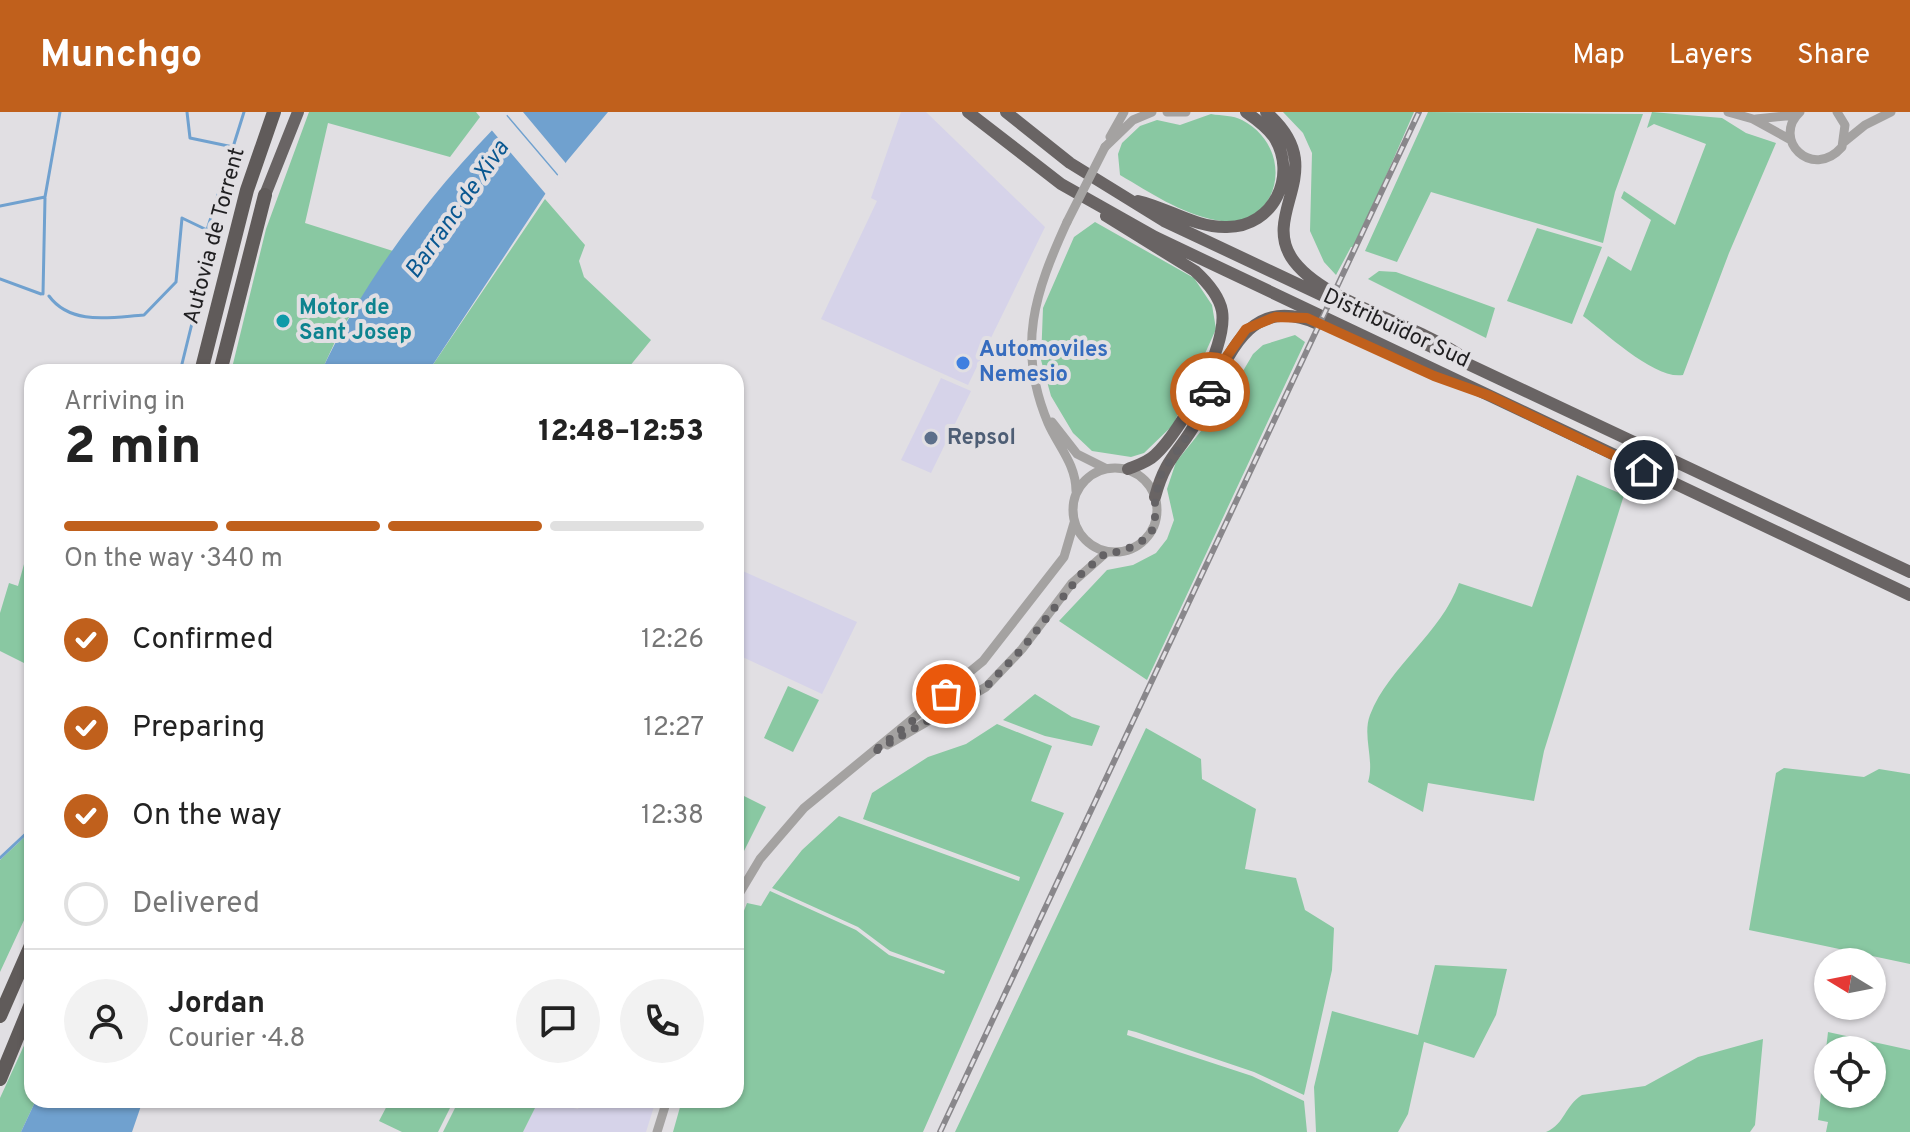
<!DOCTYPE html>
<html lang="en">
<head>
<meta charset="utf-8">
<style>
  body { margin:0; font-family:Overpass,sans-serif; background:#f2f2f2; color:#222; height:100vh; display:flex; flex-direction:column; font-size:30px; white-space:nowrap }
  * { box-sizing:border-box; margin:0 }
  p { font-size:26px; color:#767676 }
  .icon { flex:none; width:44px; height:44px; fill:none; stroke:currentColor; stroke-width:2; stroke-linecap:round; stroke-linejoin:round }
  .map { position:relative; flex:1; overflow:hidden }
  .drawer { position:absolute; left:24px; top:252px; width:720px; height:744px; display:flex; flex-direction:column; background:#fff; border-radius:24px; box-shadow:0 2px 6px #0004 }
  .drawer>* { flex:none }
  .needle { width:52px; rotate:280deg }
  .tools { position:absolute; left:1814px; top:836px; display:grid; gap:16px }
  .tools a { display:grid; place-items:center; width:72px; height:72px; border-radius:50%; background:#fff; box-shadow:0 2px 6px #0004; font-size:40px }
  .pin { position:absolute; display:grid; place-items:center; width:68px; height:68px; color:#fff; margin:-34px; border:4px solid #fff; border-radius:50%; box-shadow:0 2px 8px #0007 }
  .courier { position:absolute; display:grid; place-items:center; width:80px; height:80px; margin:-40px; border:6px solid #c0601c; border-radius:50%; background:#fff; color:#222; box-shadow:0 2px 10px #0007 }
  .summary em { font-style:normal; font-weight:800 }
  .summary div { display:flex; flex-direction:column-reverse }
  .summary { display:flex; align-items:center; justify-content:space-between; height:136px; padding:0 40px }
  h1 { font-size:52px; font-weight:800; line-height:60px }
  .bar { display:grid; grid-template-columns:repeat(4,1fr); gap:12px 8px; align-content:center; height:96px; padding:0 40px }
  .bar i { height:10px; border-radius:6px; background:#e0e0e0 }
  .bar .active { background:#c0601c }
  .bar p { grid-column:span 4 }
  .line { display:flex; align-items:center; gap:20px; padding:0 40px; border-top:2px solid #e0e0e0 }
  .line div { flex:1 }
  .round { display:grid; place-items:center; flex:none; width:84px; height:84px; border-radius:42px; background:#f2f2f2 }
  ol { padding:0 40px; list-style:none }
  li { display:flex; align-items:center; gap:24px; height:88px }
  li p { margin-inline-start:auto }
  li .icon { padding:8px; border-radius:50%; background:#c0601c; color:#fff; stroke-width:4 }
  li:last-child { color:#767676 }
  li i { width:44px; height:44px; border:4px solid #e0e0e0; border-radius:50% }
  header { display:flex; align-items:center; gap:48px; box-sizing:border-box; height:112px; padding:0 40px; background:#c0601c; color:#fff }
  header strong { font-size:38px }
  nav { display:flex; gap:44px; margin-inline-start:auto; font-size:28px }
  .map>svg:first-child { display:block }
</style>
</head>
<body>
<header>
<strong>Munchgo</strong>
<nav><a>Map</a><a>Layers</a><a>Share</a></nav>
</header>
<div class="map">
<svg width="1910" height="1020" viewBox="0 0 1910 1020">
  <rect width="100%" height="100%" fill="#e1dfe3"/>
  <path fill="#d6d3e9" d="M901,0H926L1045,115L968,273L821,207L877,89L871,86Z
    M941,266L971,279L931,361L901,348Z
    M736,456L857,510L822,582L736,542Z
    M539,988L578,997L583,988H656L646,1020H523Z"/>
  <path fill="#89c8a2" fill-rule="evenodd" d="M309,0H476L480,5L450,45L328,11L305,111L393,139L340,219L321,260H231L266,117Z
    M1283,0H1414L1355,135H1351L1336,163L1324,150L1310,119L1312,41L1303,21Z
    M1428,0L1643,2L1615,80L1603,131L1431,80L1397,150L1365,139Z
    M1652,0L1722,6L1746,21L1776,31L1729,141L1683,263C1655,268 1606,221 1583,204L1608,144L1631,159L1651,108L1621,86L1624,79L1675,113L1706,32L1654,12L1647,16Z
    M1211,2C1222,4 1233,3 1242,8C1299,38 1279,121 1215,108C1180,101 1151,81 1120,63L1118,42L1122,31L1140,14L1157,8L1180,13Z
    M545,87L585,133L579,149L584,165L651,228L625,260H428Z
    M1095,110L1194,166L1212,193L1216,217L1173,313L1144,341L1131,345L1092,339L1073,321L1051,284L1041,248L1043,196L1074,125Z
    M1537,116L1602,135L1572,212L1507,189Z
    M1379,159L1396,160L1495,196L1486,226L1368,167Z
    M1295,223L1305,230L1147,568L1059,509L1107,458L1133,453L1156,441L1167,427L1174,408L1167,377L1176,350L1226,288L1253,242L1263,233Z
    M1577,363L1624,383L1544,639L1534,689L1428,671L1423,700L1368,670C1375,648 1362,624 1370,603C1389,554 1441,522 1459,471L1532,495Z
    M32,423V555L0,539V501L9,471L18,474Z
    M788,574L819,588L793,640L764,626Z
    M1035,582L1072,605L1100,614L1092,634L1045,624L1003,608Z
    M997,612L1052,634L1031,689L1064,701L923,1020H673L682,988H736V819L747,791L761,794L770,779L856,818L889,843L944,862L945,859L890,839L858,815L772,776L802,738L839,704L1019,769L1020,765L863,707L872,681L928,645L966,632Z
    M1146,616L1201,647L1202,667L1256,697L1245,757L1296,766L1305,798L1334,816L1332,858L1304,983L1254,960L1136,920L1128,918L1127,923L1252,964L1304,989L1307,1020H955Z
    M1784,656L1864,665L1879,657L1910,662V852L1749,818L1776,661Z
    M736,680L766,695L736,755Z
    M32,718V791L0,860V748Z
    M1435,853L1507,857L1496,903L1474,946L1424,930L1408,1002L1398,1020H1316L1314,975L1332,899L1418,923Z
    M32,916V988H36L21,1020H0V986Z
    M1828,920L1910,938V1020H1826L1828,1010L1818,1008ZM1828,938H1872V982H1828Z
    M1763,927L1755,1013L1750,1020H1546C1565,1012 1565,993 1582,983L1645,974L1698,945Z
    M390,988H454L438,1020H402L379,1009Z
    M459,988H539L523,1020H443Z"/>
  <path fill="#70a1cf" d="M510,0H608L567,49L428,260H321C367,162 434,76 510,0Z
    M36,988H143L132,1020H21Z"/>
  <path fill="#e1dfe3" d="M505,0H523L569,55L562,67Z
    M504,1L561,68L550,87L489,15Z"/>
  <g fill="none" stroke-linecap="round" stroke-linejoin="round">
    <path stroke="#70a1cf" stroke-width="3" d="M187,0L190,26L233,35
      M0,94L45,85L60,0
      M0,167L41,182
      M43,182L45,86
      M49,184C71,214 112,205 144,203L176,170L182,106L207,118L244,0
      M180,260L196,195
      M0,746L32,716"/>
    <path stroke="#a4a2a1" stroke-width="9" d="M1167,0H1186
      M1728,0L1753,7L1791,28
      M1800,0C1771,27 1812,69 1842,35L1845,13L1837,0
      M1756,7L1796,3
      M1110,25L1124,0
      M1844,30L1865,13L1891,0
      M1105,35L1133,8L1152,0
      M1067,110C1035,180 1016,235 1048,311C1058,334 1076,352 1076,379
      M1052,310L1077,342L1105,356
      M1073 398a42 42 0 1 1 84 0a42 42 0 1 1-84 0Z
      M887,633L986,575L1022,537L1072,471L1107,440
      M736,787L760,747L804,696L983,549L1064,445L1074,411
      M657,1020L667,988"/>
    <path stroke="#696464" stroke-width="12" d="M968,0L1061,72L1155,125L1910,483
      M1006,0L1070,51L1164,109L1910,460
      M1266,0C1332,57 1262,98 1291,145C1319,189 1413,211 1458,242
      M265,83L298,0
      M1138,89C1169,96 1195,116 1227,115C1274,115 1298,63 1274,25C1267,15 1256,7 1246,0
      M1106,104L1195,159C1207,170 1219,183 1222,199C1228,234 1181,320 1155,343C1148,350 1138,353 1128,357
      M1155,385C1166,344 1179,341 1197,309C1224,260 1241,177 1318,212"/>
    <path stroke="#605b5a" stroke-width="14" d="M201,260L247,78L274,0
      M220,260L265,83
      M0,904L32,831
      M0,967L31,892"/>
    <g stroke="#89878b" stroke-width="6">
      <path id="rail" d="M940,1020L1419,0"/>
    </g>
    <use href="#rail" stroke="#e1dfe3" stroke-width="3" stroke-dasharray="9" stroke-linecap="butt"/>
    <path stroke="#a4a2a1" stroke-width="9" d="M1067,110L1105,35"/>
  </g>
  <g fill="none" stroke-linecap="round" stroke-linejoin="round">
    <path stroke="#646265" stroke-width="8" stroke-dasharray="0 14.4" d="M946,582L872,641L986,575L1022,537L1082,461L1107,440H1122L1147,426L1155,414V385L1162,360L1196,312L1210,280"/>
    <path stroke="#c0601c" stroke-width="10" d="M1210,280L1227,244L1246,217L1275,205L1307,206L1434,264L1490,284L1644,358"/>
  </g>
  <circle fill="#0f9aa8" stroke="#e1dfe3" stroke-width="3" cx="283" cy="209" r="8"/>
  <circle fill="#3f7fe0" stroke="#e1dfe3" stroke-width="3" cx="963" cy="251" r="8"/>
  <circle fill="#5c6f8a" stroke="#e1dfe3" stroke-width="3" cx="931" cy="326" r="8"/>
  <g text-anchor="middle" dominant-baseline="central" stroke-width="8" stroke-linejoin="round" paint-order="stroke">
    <g font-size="22" fill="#201f21" stroke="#e1dfe3">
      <text transform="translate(215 124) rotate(-75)">Autovia de Torrent</text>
      <text transform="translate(1396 217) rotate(25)">Distribuïdor Sud</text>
    </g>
    <g font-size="22" font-weight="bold" fill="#0d838f" stroke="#e1dfe3" text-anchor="start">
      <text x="299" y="196">Motor de<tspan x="299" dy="25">Sant Josep</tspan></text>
    </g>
    <g font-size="22" font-weight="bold" fill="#366cbe" stroke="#e1dfe3" text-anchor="start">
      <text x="979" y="238">Automoviles<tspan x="979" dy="25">Nemesio</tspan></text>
    </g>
    <g font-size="22" font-weight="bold" fill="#4e5e75" stroke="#e1dfe3" text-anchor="start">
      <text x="947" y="326">Repsol</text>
    </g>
    <g font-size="24" font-style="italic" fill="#0a5891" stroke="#e1dfe3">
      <text transform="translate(458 98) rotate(-55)">Barranc de Xiva</text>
    </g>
  </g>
</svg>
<div class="tools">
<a><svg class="needle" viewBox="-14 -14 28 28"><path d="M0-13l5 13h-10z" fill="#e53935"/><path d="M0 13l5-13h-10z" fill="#767676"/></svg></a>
<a><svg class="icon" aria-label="locate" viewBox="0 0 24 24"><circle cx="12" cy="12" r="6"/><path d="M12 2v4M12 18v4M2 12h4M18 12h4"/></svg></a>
</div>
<div class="pin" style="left:946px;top:582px;background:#ea580c"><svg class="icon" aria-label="bag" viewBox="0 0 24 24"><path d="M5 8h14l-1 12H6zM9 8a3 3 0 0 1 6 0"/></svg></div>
<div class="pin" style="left:1644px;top:358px;background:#1f2937"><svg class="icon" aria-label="home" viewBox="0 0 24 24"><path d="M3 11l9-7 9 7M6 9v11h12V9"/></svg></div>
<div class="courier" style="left:1210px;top:280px"><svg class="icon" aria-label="car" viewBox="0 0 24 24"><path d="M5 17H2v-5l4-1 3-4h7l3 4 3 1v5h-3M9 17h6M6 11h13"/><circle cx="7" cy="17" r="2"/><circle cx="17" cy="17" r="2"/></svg></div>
<section class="drawer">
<div class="summary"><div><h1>2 min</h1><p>Arriving in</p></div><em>12:48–12:53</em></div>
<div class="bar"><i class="active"></i><i class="active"></i><i class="active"></i><i></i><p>On the way · 340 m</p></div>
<ol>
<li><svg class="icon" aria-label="check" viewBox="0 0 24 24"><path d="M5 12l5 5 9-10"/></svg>Confirmed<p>12:26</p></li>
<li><svg class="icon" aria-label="check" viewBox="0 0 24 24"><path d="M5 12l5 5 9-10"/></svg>Preparing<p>12:27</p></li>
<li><svg class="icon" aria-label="check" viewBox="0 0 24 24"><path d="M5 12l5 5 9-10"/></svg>On the way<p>12:38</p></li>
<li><i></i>Delivered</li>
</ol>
<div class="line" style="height:144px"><a class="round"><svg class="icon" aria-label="person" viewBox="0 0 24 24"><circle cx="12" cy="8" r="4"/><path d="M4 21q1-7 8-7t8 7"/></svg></a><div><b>Jordan</b><p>Courier · 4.8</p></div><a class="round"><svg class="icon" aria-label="chat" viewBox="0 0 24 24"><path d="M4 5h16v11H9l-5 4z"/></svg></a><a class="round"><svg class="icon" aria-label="phone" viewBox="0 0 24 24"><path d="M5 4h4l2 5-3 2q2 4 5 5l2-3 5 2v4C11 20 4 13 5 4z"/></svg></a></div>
</section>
</div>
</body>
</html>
